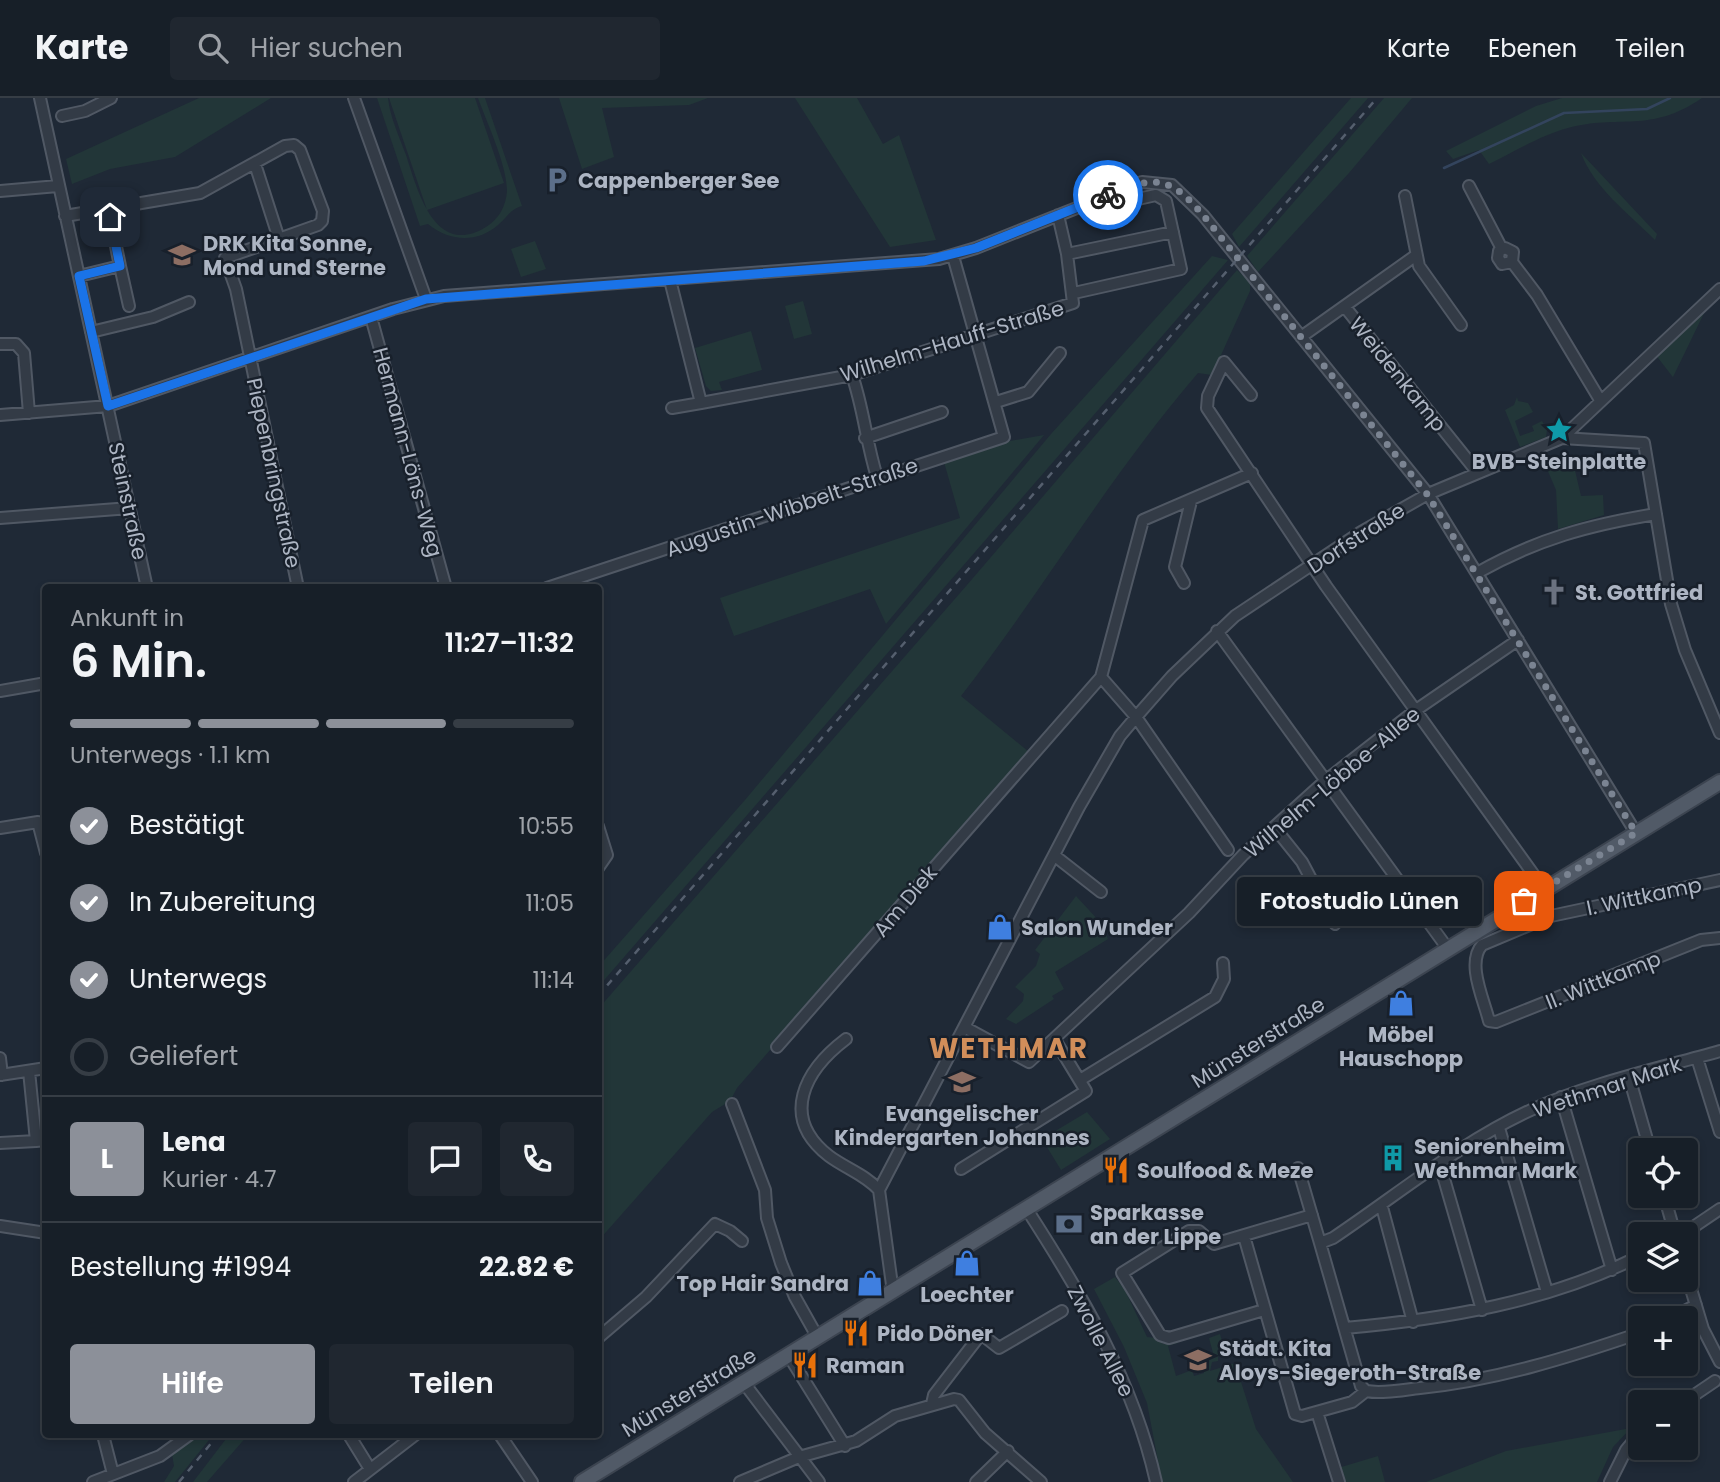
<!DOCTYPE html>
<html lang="de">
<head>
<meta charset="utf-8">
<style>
  body { margin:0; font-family:Poppins,sans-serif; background:#202730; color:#f1f3f6; height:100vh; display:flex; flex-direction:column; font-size:26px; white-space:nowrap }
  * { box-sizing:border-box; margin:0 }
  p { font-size:23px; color:#9ea2a8 }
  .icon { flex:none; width:38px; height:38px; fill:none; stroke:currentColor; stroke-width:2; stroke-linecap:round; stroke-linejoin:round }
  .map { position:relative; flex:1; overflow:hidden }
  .details { position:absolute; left:42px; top:486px; width:560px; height:854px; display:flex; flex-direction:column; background:#171f28; border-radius:7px; box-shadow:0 4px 10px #0003,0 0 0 2px #363d45 }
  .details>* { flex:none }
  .buttons { position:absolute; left:1628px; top:1040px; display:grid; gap:14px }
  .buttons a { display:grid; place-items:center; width:70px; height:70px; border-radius:7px; background:#171f28; box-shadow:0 4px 10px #0003,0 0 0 2px #363d45; font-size:35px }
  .pin { position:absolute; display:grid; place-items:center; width:60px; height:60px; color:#fff; margin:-30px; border-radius:14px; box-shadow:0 4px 10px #0006 }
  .courier { position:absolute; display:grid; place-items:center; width:70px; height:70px; margin:-35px; border:5px solid #1a73e8; border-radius:50%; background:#fff; color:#222; box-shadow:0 2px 9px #0007 }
  .bubble { position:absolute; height:49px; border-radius:7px; background:#171f28; box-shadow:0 4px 10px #0003,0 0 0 2px #363d45; font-size:23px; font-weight:600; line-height:49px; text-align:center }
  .head em { font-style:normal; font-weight:600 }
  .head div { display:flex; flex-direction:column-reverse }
  .head { display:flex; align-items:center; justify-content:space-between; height:119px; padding:0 28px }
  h1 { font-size:46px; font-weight:600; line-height:52px }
  .bar { display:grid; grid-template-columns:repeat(4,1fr); gap:10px 7px; align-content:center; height:84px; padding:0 28px }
  .bar i { height:9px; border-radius:5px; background:#363d45 }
  .bar .current { background:#8c9099 }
  .bar p { grid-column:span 4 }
  .line { display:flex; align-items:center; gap:18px; padding:0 28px; border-top:2px solid #363d45 }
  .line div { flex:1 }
  .round { display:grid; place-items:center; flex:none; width:74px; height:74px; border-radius:7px; background:#202730 }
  ol { padding:0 28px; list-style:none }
  li { display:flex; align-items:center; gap:21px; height:77px }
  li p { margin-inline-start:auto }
  li .icon { padding:7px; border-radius:50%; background:#8c9099; color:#fff; stroke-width:4 }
  li:last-child { color:#9ea2a8 }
  li i { width:38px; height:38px; border:4px solid #363d45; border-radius:50% }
  .button { display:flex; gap:14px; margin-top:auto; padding:14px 28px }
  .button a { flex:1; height:80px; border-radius:7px; background:#8c9099; color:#fff; font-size:28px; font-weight:600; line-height:80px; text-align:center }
  .button a+a { background:#202730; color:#f1f3f6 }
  header { display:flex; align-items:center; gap:42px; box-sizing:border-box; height:98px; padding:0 35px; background:#171f28; border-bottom:2px solid #363d45 }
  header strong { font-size:33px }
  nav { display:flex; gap:38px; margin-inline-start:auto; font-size:24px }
  .search { width:490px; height:63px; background:#202730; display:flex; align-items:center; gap:18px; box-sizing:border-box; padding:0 24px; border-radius:7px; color:#9ea2a8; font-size:26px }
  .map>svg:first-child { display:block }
</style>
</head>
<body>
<header>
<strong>Karte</strong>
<div class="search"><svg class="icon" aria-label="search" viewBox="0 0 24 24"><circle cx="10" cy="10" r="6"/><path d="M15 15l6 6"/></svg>Hier suchen</div>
<nav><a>Karte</a><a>Ebenen</a><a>Teilen</a></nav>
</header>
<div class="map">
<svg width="1720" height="1384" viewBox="0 0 1720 1384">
  <rect width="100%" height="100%" fill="#1f2936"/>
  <path fill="#223638" d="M199,0H271L175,59L110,71L72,86L66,61Z
    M377,0H388C390,19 399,38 406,57C417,90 434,161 486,129C499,121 506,108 507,93C507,67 487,25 478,0H485L522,108C509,112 508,119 498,127C476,146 449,143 428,126L420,128Z
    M389,0H475L504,85L427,112Z
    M559,0H708L689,7L602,10L614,59L582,71Z
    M795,0H857L883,46L899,37L936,142L890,149Z
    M1351,0H1368L1239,149L1232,136Z
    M1384,0H1412L1349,75L1258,174L1247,158Z
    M1562,0H1702C1650,36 1619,16 1568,30C1541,37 1514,54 1489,66L1479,52L1453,61L1446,53L1536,8Z
    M1581,55L1657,136L1655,142C1629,116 1594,90 1581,55Z
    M535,143L546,171L521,179L511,151Z
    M1212,158L1228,162L599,888V868L745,702L1051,336Z
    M1237,172L1250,184V193L1212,277L1198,275C1111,376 1043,492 961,598L1029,654L737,990L730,1003L712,1014L599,1142V910L967,487Z
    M803,203L812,236L794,241L785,208Z
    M1707,209L1673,279L1672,278L1655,256Z
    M751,233L762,272L719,284L722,292L711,293L706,288L695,250Z
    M1517,299L1518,303L1528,305L1533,314L1515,323L1520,338L1534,333L1532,328L1542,323L1547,332L1546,339L1520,349L1505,312L1514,307Z
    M1044,337L886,526L870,491L734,538L720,500L960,420L944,364L1010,343Z
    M1573,364L1581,398L1603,397L1604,417L1558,431L1556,392L1547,371Z
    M1076,798L1101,825L1108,841L1055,874L1064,891L1052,898L1054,901L1016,926L1006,921L1023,903L1024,896L1015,889L1036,868L1040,856L1035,852Z
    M1087,1014L1110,1041L1061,1072L1042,1041Z
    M1115,1179L1125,1192L1147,1239L1158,1240L1163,1246L1177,1242L1178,1245L1168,1248L1176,1278L1192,1272L1194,1278L1204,1275L1202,1268L1194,1269L1199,1267L1200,1261L1213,1255L1209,1240L1220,1236L1226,1257L1218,1255V1263L1212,1264L1210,1273L1235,1265L1256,1331L1293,1384H1162L1147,1305L1124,1249L1094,1191Z
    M1631,1330L1613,1349L1597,1384H1426L1506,1353Z
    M194,1337H213L175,1384H164L174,1368L172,1356Z
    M229,1337H248L207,1384H193Z
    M1378,1358L1385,1384H1342L1338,1370Z"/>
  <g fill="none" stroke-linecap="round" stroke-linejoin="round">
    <path stroke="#33445d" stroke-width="2.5" d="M1444,70L1564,15L1647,11L1670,0"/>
    <g stroke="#505864" stroke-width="14">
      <path id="minor" d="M40,0L147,490
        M354,0L426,201
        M62,18L85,13L111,0
        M255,66L279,141
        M1469,88L1502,151
        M0,93L58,88
        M1405,98L1419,168L1461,227
        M65,118L200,95L285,48L294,47L300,52L323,113L322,123L318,127L225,160L236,191L298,490
        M1067,156L1173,134
        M1512,164L1502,166L1498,160L1499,153L1505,150L1513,154L1512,164L1537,197L1600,302
        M120,168L129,208
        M79,178L120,168L110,119
        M670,182L701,305L852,277L1073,205L1067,156L1058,117
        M1074,195L1181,171L1166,103L1156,97L1107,108
        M1345,209L1478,375
        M371,219L446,490
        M91,234L153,219L189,204
        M1301,239L1415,158
        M0,246H16L24,255L29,315
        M852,277C864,312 866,344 877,379
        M1251,297L1224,264L1208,298L1207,310L1326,488L1544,791
        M996,304L1028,294L1060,255
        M672,310L701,305
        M0,317L108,308L393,211L444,198L939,161L976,150L1142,84L1172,87L1203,117L1428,396L1636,735
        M865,340L942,314
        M1562,340L1644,345L1671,506L1685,552L1720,635
        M0,420L130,410
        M1477,475C1537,441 1589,427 1656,416
        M1184,485L1175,469L1191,403
        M547,490L1004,339L953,158
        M1217,533L1448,851
        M1101,579L1143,422L1252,375
        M0,593L46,585
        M598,728L607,757L598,770
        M1274,729L1302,764L1335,826
        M0,730L38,724L46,755
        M1055,758L1101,794
        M1720,782L1551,818L1482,847C1466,865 1484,902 1489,923L1496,924L1701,842L1720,840
        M964,929L1029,964L1189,815L1243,757L1325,683L1416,612L1518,542
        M846,941C805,972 779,1019 829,1058C845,1070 866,1077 879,1092
        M777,949L1101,579L1136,619L1228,752
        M0,960L2,977
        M1697,960L1720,1034
        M29,973L36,1043L46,1042
        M0,977L46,970
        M1629,979L1650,1052
        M1080,982L1215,899L1224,881L1223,865
        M1561,999L1612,1172
        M732,1006L765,1092L767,1120L781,1165L795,1199L818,1240
        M1499,1030L1547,1194
        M0,1045L36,1043
        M1440,1067L1482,1212
        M1298,1070L1320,1145
        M961,1071L1086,993L1055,942
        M1664,1097L1675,1136
        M1382,1109L1413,1224
        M1026,1110C1081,1195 1134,1284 1156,1384
        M0,1128L46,1135
        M1683,1136L1720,1111
        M1244,1138L1295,1316L1302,1318L1352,1304L1366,1293
        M1685,1171L1703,1231L1720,1264
        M893,1194L879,1092L1079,709L1120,638L1136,619L1172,578L1235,518L1361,434L1428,396L1562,340L1720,191
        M1264,1212L1169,1240L1160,1237L1122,1175L1189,1133H1199L1214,1146L1312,1117
        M1672,1220L1696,1207
        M1345,1230C1446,1221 1548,1204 1640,1158
        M1640,1235C1567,1260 1496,1282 1420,1290C1402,1292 1383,1296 1366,1293L1361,1288L1320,1145L1333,1140C1397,1097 1461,1044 1531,1012C1591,985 1657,971 1720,953
        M598,1240L646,1199L715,1126L730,1133L742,1143
        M789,1258L845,1348
        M744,1285L819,1384
        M1684,1304L1715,1283
        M932,1306L934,1297L981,1236L999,1250L1062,1213
        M1317,1314L1339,1384
        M103,1337L113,1376
        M349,1337L370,1371
        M500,1337L532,1384
        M93,1384L160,1358L189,1337
        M354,1384L415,1337
        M740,1384L799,1359L856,1343L895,1318L954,1301L959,1302L985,1335L1041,1384
        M976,1384L1008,1353
        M1610,1384L1626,1352L1640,1335"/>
    </g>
    <g stroke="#3c4450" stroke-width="18">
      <path id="major" d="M582,1384L1720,684"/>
    </g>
    <use href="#minor" stroke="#333b46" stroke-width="10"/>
    <use href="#major" stroke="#515a67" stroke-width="14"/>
    <path stroke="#555f6e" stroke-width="2.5" stroke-dasharray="7 7" stroke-linecap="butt" d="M598,898L1377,0
      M179,1384L218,1337"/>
  </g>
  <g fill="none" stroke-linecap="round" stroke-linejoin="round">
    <path stroke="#7b8492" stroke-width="7" stroke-dasharray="0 12.6" d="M1108,97C1154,77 1170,78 1203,117L1427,396L1636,735L1524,803"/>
    <path stroke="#1a73e8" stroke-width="9" d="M110,119L120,168L79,178L108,308L426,201L924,163L976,150L1108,97"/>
  </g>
  <defs>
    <g id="parking-bare" transform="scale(2.1)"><path d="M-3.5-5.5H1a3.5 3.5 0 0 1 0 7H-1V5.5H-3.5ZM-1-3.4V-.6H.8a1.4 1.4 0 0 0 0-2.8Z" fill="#5c6f8a" stroke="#18202b" stroke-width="2.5" paint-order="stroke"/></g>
    <g id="school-bare" transform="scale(2.1)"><path d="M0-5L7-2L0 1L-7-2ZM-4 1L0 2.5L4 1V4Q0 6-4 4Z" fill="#8d6e63" stroke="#18202b" stroke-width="2.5" paint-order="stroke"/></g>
    <g id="sight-bare" transform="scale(2.1)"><path d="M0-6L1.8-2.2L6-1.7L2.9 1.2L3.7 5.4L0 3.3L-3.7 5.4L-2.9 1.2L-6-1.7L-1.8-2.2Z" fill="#0f9aa8" stroke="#18202b" stroke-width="2.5" paint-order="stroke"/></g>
    <g id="church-bare" transform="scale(2.1)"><path d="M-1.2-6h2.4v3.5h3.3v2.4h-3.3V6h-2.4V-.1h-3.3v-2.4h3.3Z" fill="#6b7280" stroke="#18202b" stroke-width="2.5" paint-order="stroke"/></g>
    <g id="shop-bare" transform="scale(2.1)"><path d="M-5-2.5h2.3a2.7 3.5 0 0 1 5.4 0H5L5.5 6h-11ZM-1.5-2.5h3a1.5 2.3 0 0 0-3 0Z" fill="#3f7fe0" stroke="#18202b" stroke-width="2.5" paint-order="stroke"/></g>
    <g id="building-bare" transform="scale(2.1)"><path d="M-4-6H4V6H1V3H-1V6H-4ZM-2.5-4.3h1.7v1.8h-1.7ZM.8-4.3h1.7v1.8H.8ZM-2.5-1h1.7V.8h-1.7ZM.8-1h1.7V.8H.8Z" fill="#0f9aa8" stroke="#18202b" stroke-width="2.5" paint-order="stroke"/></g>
    <g id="restaurant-bare" transform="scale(2.1)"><path d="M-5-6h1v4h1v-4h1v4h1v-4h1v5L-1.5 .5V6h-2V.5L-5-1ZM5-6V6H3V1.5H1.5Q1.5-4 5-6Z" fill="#e8710a" stroke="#18202b" stroke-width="2.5" paint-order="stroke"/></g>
    <g id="bank-bare" transform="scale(2.1)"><path d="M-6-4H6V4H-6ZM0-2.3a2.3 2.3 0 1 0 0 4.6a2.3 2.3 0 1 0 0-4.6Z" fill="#5c6f8a" stroke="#18202b" stroke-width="2.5" paint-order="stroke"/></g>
  </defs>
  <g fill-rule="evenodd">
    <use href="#parking-bare" x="557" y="82"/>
    <use href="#school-bare" x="182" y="157"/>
    <use href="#sight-bare" x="1559" y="332"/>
    <use href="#church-bare" x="1554" y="494"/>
    <use href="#shop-bare" x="1000" y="829"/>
    <use href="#shop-bare" x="1401" y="905"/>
    <use href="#school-bare" x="962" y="984"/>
    <use href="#building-bare" x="1393" y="1060"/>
    <use href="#restaurant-bare" x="1116" y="1072"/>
    <use href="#bank-bare" x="1069" y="1126"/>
    <use href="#shop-bare" x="967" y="1165"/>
    <use href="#shop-bare" x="870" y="1185"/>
    <use href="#restaurant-bare" x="856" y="1235"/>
    <use href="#school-bare" x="1198" y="1262"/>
    <use href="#restaurant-bare" x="805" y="1267"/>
  </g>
  <g text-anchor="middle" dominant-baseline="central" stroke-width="5" stroke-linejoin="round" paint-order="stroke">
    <g font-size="21" font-weight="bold" fill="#adb5c3" stroke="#18202b" text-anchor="start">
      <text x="578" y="82">Cappenberger See</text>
      <text x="203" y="145">DRK Kita Sonne,<tspan x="203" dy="24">Mond und Sterne</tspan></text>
      <text x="1559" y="363" text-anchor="middle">BVB-Steinplatte</text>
      <text x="1575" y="494">St. Gottfried</text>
      <text x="1021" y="829">Salon Wunder</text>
      <text x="1401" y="936" text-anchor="middle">Möbel<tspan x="1401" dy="24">Hauschopp</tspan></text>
      <text x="962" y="1015" text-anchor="middle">Evangelischer<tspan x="962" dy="24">Kindergarten Johannes</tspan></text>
      <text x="1414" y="1048">Seniorenheim<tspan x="1414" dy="24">Wethmar Mark</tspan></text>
      <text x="1137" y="1072">Soulfood &amp; Meze</text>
      <text x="1090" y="1114">Sparkasse<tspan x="1090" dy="24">an der Lippe</tspan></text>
      <text x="849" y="1185" text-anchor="end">Top Hair Sandra</text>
      <text x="967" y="1196" text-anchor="middle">Loechter</text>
      <text x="877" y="1235">Pido Döner</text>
      <text x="1219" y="1250">Städt. Kita<tspan x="1219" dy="24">Aloys-Siegeroth-Straße</tspan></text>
      <text x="826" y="1267">Raman</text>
    </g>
    <g font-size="21" fill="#adb5c3" stroke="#18202b">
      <text transform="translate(952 243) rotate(-17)">Wilhelm-Hauff-Straße</text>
      <text transform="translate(1398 276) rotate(51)">Weidenkamp</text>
      <text transform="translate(408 354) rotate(75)">Hermann-Löns-Weg</text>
      <text transform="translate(274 375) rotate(78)">Piepenbringstraße</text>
      <text transform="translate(128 403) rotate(78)">Steinstraße</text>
      <text transform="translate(792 409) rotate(-19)">Augustin-Wibbelt-Straße</text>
      <text transform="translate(1356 440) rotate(-33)">Dorfstraße</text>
      <text transform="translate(1332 684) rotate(-40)">Wilhelm-Löbbe-Allee</text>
      <text transform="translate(1644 798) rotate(-12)">I. Wittkamp</text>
      <text transform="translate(905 803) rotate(-50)">Am Diek</text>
      <text transform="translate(1603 882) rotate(-22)">II. Wittkamp</text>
      <text transform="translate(1258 944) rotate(-32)">Münsterstraße</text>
      <text transform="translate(1607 989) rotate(-18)">Wethmar Mark</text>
      <text transform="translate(1101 1243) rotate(63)">Zwolle Allee</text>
      <text transform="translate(689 1294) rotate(-31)">Münsterstraße</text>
    </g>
    <g font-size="28" font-weight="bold" letter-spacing="2" fill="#d18e5a" stroke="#18202b">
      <text x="1009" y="950">WETHMAR</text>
    </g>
  </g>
</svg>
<div class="buttons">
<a><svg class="icon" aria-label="locate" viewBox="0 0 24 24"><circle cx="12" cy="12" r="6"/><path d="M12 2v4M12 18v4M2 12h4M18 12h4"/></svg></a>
<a><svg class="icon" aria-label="layers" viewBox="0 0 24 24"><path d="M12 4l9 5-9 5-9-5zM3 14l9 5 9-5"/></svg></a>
<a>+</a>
<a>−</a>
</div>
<div class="pin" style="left:1524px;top:803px;background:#ea580c"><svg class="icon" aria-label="bag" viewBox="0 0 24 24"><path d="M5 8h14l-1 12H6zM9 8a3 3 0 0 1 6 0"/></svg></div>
<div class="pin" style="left:110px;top:119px;background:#1f2937"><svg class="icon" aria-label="home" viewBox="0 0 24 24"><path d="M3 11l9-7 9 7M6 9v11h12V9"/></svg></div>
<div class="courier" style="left:1108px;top:97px"><svg class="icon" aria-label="bike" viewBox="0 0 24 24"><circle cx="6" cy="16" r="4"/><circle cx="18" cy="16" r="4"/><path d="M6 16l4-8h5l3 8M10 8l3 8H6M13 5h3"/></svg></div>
<div class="bubble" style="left:1237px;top:779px;width:245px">Fotostudio Lünen</div>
<section class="details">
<div class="head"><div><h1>6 Min.</h1><p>Ankunft in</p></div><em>11:27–11:32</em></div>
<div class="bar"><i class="current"></i><i class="current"></i><i class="current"></i><i></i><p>Unterwegs · 1.1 km</p></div>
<ol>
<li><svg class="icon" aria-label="check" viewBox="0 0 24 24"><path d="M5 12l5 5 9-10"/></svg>Bestätigt<p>10:55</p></li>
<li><svg class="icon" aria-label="check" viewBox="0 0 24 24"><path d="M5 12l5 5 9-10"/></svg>In Zubereitung<p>11:05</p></li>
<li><svg class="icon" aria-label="check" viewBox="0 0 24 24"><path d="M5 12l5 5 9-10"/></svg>Unterwegs<p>11:14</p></li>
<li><i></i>Geliefert</li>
</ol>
<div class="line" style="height:126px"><b class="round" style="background:#8c9099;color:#fff">L</b><div><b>Lena</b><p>Kurier · 4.7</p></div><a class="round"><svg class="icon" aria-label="chat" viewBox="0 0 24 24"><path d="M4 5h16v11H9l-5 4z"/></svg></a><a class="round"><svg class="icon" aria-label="phone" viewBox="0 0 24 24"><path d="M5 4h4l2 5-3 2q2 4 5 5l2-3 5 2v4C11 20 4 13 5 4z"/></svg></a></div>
<div class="line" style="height:91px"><div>Bestellung #1994</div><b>22.82 €</b></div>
<div class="button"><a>Hilfe</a><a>Teilen</a></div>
</section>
</div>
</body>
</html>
